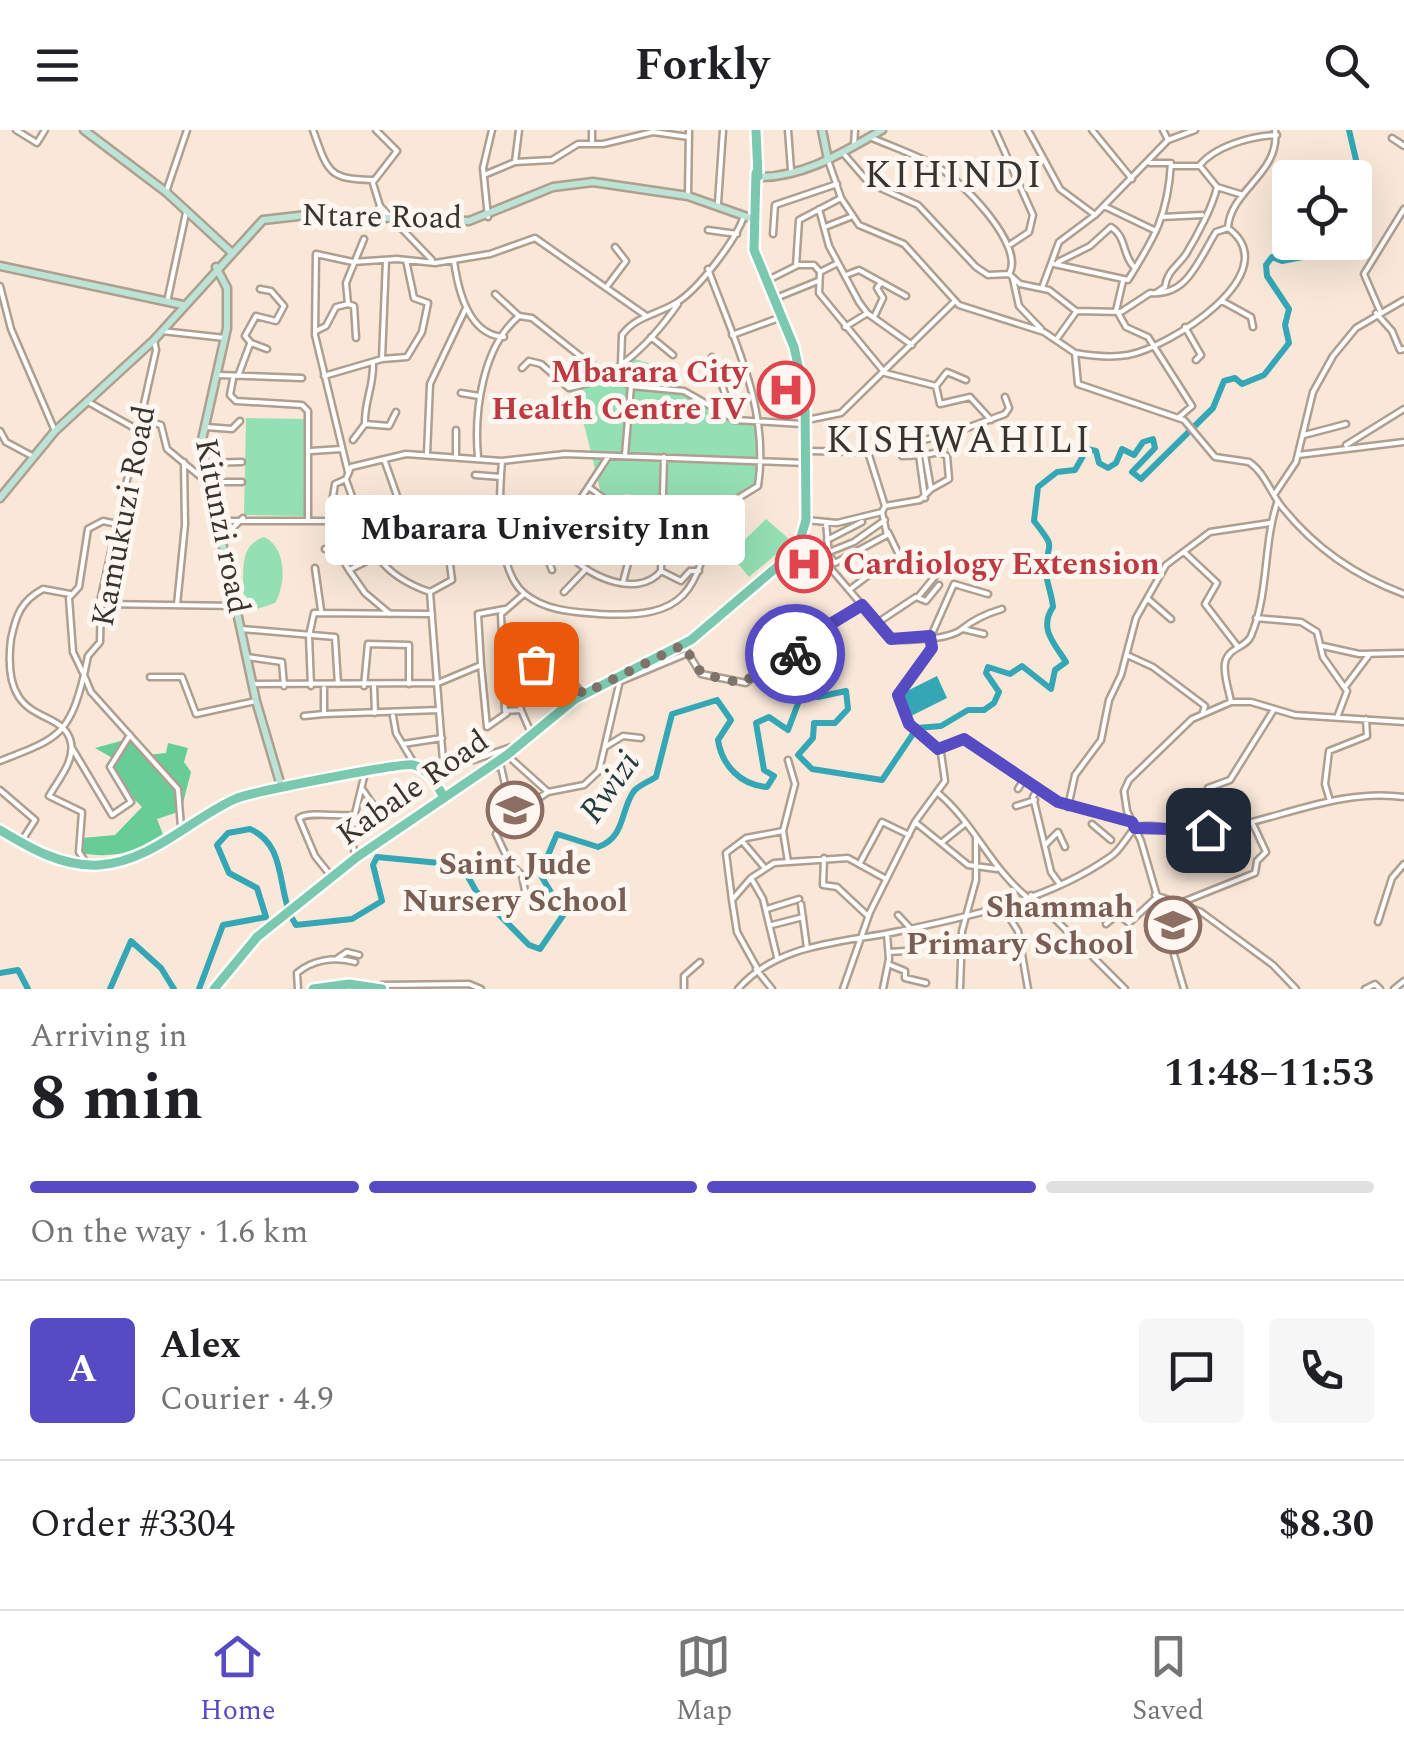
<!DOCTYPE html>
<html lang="en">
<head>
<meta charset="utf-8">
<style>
  body { margin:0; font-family:Spectral,serif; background:#f6f6f6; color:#202124; height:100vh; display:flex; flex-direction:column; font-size:38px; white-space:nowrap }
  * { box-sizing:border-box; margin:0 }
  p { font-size:32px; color:#757577 }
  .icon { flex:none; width:55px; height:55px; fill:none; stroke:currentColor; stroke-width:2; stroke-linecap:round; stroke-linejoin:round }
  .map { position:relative; height:859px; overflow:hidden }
  .sheet { display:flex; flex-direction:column; background:#fff; flex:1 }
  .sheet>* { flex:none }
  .tools { position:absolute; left:1272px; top:30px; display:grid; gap:20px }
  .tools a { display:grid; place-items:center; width:100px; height:100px; border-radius:10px; background:#fff; box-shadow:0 10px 40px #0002; font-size:50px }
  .pin { position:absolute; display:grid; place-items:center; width:85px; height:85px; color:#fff; margin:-42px; border-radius:20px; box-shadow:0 5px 15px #0006 }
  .courier { position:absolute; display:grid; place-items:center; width:100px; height:100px; margin:-50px; border:8px solid #564bc3; border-radius:50%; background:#fff; color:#222; box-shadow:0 2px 12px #0007 }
  .bubble { position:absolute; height:70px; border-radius:10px; background:#fff; box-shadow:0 10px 40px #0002; font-size:32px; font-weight:700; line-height:70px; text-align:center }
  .headline em { font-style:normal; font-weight:700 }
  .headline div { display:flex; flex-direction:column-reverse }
  .headline { display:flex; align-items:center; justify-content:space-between; height:170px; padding:0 30px }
  h1 { font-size:65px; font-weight:700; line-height:75px }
  .bar { display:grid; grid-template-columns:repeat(4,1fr); gap:15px 10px; align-content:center; height:120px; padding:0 30px }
  .bar i { height:12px; border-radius:8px; background:#e0e0e0 }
  .bar .current { background:#564bc3 }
  .bar p { grid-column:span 4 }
  .line { display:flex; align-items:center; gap:25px; padding:0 30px; border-top:2px solid #e0e0e0 }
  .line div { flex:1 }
  .round { display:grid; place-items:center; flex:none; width:105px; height:105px; border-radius:10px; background:#f6f6f6 }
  header { display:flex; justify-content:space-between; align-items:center; height:130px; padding:0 30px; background:#fff; font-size:45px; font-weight:700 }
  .tab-bar { display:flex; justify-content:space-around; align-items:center; height:140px; border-top:2px solid #e0e0e0; background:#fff; font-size:28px; color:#757577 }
  .tab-bar a { display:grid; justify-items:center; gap:5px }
  .tab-bar .current { color:#564bc3 }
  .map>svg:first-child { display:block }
</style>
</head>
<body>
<header><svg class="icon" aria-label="menu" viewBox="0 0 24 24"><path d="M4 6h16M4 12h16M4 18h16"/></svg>Forkly<svg class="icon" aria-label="search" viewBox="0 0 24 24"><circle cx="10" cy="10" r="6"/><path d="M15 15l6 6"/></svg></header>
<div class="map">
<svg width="1404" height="859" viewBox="0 0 1404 859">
  <rect width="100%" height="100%" fill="#f9e8d8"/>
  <path fill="#94dfb3" d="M628,227L665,238L666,261C700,262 721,289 758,293L756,356L712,383L661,392V381L633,382L629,364L602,368L585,298L569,260Z
    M246,288L307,289L304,386L244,385Z
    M766,389L788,408L785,417L749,447L730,424Z
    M264,407C286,417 287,453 275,473L257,479L243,463C244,440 239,415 264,407Z"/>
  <path fill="#67cd96" d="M132,608L146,625L166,623L168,613L188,618L184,632L191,642L181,681L157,689L164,707C137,722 111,729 81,723L82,708L115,705L142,677L124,659L114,638L116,630L95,618Z"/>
  <path fill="#34a6b5" d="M937,546L947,568L909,587L899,565Z"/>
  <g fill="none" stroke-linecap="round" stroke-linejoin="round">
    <path stroke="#34a6b5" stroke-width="6" d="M1349,0L1357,34L1355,65
      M0,843L18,840L28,859
      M110,859L131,811L161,838L174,859
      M199,859L223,795L266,787L257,758L229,743L217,715L228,703L250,699C289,716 275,763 296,795L352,789L382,771L373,735L377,727L450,734L467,745L476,761L529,815L540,819L564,784L540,744L557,704L598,717C626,707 620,680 634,661C639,655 650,651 656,647L672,584L717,570L731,590L718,610C722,636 741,655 767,657L774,646L764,640L756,593L769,587L788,600L802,563L818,567L846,561L848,579L835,593H814L813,608L798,625L812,639L882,650L917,598L941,596L968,580H984L994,573L999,562L986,543L988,537L1010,544L1022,536L1051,559L1055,540L1066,532C1055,514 1038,499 1053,477C1052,465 1047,454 1046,443C1045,409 1060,424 1034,391L1038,357L1057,342L1075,340L1087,319L1096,321L1099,333L1108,338L1116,333L1122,319L1134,325L1143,312L1153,309L1155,318L1132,342L1141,349L1213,278L1224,251L1235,248L1242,254L1264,245L1289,213L1285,195L1289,179L1267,146L1266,135L1272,127L1282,131L1313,125L1308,112"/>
    <g stroke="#af9f90" stroke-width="9">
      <path id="street" d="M16,0L37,13L45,0
        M313,0C328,42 328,49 372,50L380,76L372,91
        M788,0L791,40
        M995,0L1033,85L1029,102L1011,114
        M1028,0L1060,59L1095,85L1059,112L1042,158
        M1092,0L1132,49
        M1163,0L1168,10
        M872,8C893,17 916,25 936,36C961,49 1026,116 1009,144
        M1392,8L1404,16
        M592,14V0
        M854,15L855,0
        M843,23L869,53L918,75L976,137L988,145L1009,144
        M515,32L519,0
        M1171,36H1199C1215,16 1251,6 1277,5
        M1200,36L1217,57L1243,65
        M484,45L515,32L552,30L578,14H603L653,2L689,7
        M373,52L397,21L376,0
        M166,62L187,0
        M688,65L689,0
        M841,68L859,95L904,114L959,175L1044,202L1075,223L1078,254L1184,290L1215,327L1249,332C1265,343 1270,362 1282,377C1315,418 1354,445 1404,464
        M718,73L723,0
        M380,76L432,130
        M1104,76L1156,101
        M819,79L829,116L859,172L867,183L912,215
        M1095,85L1168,10L1195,0
        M488,87L483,38L492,0
        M1162,87L1202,85
        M825,97L853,86
        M1228,98C1230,60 1281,43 1275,0
        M708,100L737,104
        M773,104L775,75L837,54
        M454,131C458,160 468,205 504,207
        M1058,132L1090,116L1111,97C1127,107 1122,126 1135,138
        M1054,134L1128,150C1155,107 1168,85 1171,33H1150
        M796,135H814L820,142L819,163L885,243L936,256L947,242L966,250
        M820,142L838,133
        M1009,144L1020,154L1049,160L1076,181L1121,182L1150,163C1187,167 1198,131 1216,102L1228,98C1289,143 1168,218 1128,225C1110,228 1092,226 1075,223
        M846,145L859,140L906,166
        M770,149L796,136L799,90L841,68L828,30
        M1013,149L1019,176L1041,199
        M608,155L626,131L615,117
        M0,156L11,199L55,301
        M1156,163L1165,157C1167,141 1177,137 1186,124C1197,106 1213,76 1217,57
        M495,164L519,186
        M776,168L818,151
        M1222,171L1251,187L1253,197
        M167,172L186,83
        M1116,181L1123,151
        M1117,181L1126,197L1148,207L1192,276L1178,288
        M1380,181L1364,144L1404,79
        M1376,183L1392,201L1400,220L1404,219
        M875,185L883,168L877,158L880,154
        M845,197L866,184
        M1185,197L1201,225L1196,230
        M162,201L225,208
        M316,201L326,196L336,177L348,174
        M732,205L779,188
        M651,207L673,225
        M356,208L354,176L348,174L346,153L364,109
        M154,210L156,220L101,467L100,512L88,526L84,545L91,562L178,659L181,697
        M1056,210L1076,182
        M251,213L245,206L256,186L276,191L284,176L271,161L260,159
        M251,213L267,219
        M712,227L728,272L722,283
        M382,229L407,227L422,202L428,173L414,168L406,130
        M373,233C374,256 364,272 365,294L389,296L396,282
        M522,238L529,231L541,234L569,258C616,250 652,211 678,174
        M218,245L302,248
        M238,246L250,214
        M324,246L382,229L386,130
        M233,249L230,265L236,271L302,275L308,281V389
        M936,256L940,274L970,267L991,290
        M461,263L479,266
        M90,273L138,300
        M141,289L161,295L167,319L207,352H242
        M807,290L841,283L954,172
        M206,297L232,299L240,291
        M0,301L6,312L34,327
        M1304,305L1346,294
        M353,310L365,294
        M1346,315L1404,279
        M311,321L341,319
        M427,324L430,254L466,178
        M456,325V300
        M625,325L631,256L621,235L622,205C636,186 656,185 676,173C698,160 736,110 744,86
        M919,325L925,368
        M925,325L939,322L957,304
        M1298,325L1404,312
        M911,326L912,313L956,302L1005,284L1009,278L1005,267
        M478,327C474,282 482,217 519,186L532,188L589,233L631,256L684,261L735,290L802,294
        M608,327L568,388L566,419C581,445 638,470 661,441L664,327
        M384,329L408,397L424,413L448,419L452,450L430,462
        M502,331C499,367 495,440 525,464C546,481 574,482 599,484C688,489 696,462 714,383L758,356C770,280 734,210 708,139
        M204,333L242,332
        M348,342L315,205L316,124L353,132L397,129L435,133L490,124L535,108L645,185
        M475,345L501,347
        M346,350C367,405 368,441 430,462
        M590,358L606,370L619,398
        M931,359L949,349L947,326L939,322
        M1274,365L1296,332L1313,262L1333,226L1356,198L1404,170
        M885,376L920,370L931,359L925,325L902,326
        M806,390L837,393L882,382L885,376L868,322L807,321
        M218,391H339L357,384
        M329,391L335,354L346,349L351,337L406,324L502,331L565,324L806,333
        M665,392L714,383
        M826,393L829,425L835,433L887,405L882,382
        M888,402L901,429
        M803,406L891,509C906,511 949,510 962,499C973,490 985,484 1002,479
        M221,409L243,388
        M827,410L862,392
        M444,415L452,370
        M325,419L337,420L349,440L375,427
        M829,422L854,412L885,390
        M1184,422L1217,453L1205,474L1238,517
        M315,438L321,480
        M349,440L365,463L390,484
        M552,440L542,414L544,409L565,408
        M661,441L681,451L690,441H699
        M623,452L628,433
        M849,460L885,433
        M430,462L443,631L431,646
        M564,462L586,439
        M70,464L43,459C21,471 16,485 11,509C0,598 59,576 70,609C77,629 58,650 49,666L82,682L79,722L87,734
        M524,464L501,484L505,581L521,580L531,603
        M918,467L937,444
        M1148,469L1171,489
        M102,474L237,476
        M177,475L185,395L184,332
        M1256,488L1301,492L1317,502L1323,527L1347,561L1338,585
        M877,493L916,467L926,471L939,455
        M241,499L335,507L338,554
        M963,499L984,504
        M931,506L954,454L988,464
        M683,515L701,544L746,553C763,535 806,532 815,504L862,475
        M1323,516L1359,524L1404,523
        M1127,525L1153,537L1205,576L1203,582
        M247,527L282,532L284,556
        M531,531L575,555L583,564
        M481,535L487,597L507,583
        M150,547H182L196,584L256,571
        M621,551L688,523
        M252,554L438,553L481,535L478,484L505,479
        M311,556L309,506L314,483L432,484
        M364,556L368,514L409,515V554
        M374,556L375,583
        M1345,557L1369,525
        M324,558V584L439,580
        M517,566L521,580
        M1231,572C1229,560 1223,545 1225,533C1228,517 1246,518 1251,506C1269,463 1263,416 1277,373
        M304,586L324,584
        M393,586L396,603L415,635
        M403,614L442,608
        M605,617L623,606L641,608
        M72,618L112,685L131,672L110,637L130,605
        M938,619L963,609L1058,672L1132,692
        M508,626L548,662L584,655L599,641L621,546
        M0,631C56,609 69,607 84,545L73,522L69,468L79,457L88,399L103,391L117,394
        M443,631L474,630L511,617
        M495,637H501L512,685
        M1018,659L1024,649
        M0,660L35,690L21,712
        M1037,660L1033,667L1051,742L1059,753
        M938,663C974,693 990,737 1027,767
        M1330,671L1325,654L1329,621L1367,606L1366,589
        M1016,676L1035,670
        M1068,677L1075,645L1101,610L1109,570L1121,545L1136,488L1166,435L1210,402L1270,393
        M915,692L941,713L966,693
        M1092,694L1111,710
        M1135,698C1155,691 1175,703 1196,702C1266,697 1332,657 1404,667
        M1207,700L1208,658L1230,650L1273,581
        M350,704L382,688L363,660
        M742,711L764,737
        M941,713L968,735L997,739
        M1045,715L1058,702L1065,717
        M355,724L350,704L365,643
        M824,728L823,755L837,757L868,786
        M861,731L882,692L909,705
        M788,732L783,701L795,654L788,630
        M331,746L315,726L299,688C310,681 338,687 354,685
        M751,748L763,769L777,827
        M525,761L522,745L510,734L496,704L512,686L548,662
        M1031,765L1125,859
        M1155,765L1201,782L1273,835L1296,859
        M732,770L726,723L746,708L783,701
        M1180,773L1255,743L1257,731L1266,722L1252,692
        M801,774L807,818
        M767,779L799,769
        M1004,779L1018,801L1028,859
        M898,785L910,798
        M1378,792L1392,748L1404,734
        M1106,794L1118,784L1129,793L1155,769
        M772,795L803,787
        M889,822L905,821
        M338,828L347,822L359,825
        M888,834L905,841V848L926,853
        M757,838L737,802L732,770L751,748L774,733L848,728L886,749
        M756,839L772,859
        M382,855L469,854L481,859
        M298,859L297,843C312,830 335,826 355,832
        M684,859V846L700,832
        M738,859C779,812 843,813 900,801C971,786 1049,770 1110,727C1121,720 1126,707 1135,698
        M843,859L870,782L915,692L945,651L941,623L909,595L898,565L933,516L930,506
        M883,859L889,829L887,804
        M960,859L962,801L976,750V707
        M1184,859L1141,711L1127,681L1124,661L1129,650L1192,589L1231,572H1251L1295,585L1404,592
        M1365,859L1375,854L1380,859
        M1394,859L1404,851"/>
    </g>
    <g stroke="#af9f90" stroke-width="11">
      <path id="secondary" d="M84,0L166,62L230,121
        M822,0L828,30
        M756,47C803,48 842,23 882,0
        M0,136L183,175
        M216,137L227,158V198L201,314L256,571L281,656
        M0,368L55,301L154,210L263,90L307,85L469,91L553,57L593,52L688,66L753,89"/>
    </g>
    <g stroke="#fff" stroke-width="14">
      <path id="primary" d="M756,0L758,46
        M0,700C30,718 62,737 99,735C152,731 189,690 235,669C250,662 404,632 414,635C429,640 436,654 444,667
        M214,859L257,807L357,727L507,625L575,569L691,510L797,420L806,390L805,268L794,217L754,120L756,43
        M313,859L349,854L382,859"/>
    </g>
    <use href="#street" stroke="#fff" stroke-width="4"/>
    <use href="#secondary" stroke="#bce4d6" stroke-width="6"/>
    <use href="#primary" stroke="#7ac8ad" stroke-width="9"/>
  </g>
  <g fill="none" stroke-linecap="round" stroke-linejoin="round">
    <path stroke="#7d736a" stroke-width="10" stroke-dasharray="0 18" d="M536,534L576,555L583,564L683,515L702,544L741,553L795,524"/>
    <path stroke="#564bc3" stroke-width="12" d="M795,524L811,514L814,504L862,475L891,509L930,506L932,518L898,565L909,594L938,619L964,609L1058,672L1132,692L1135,698L1208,700"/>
  </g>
  <defs>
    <g id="hospital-ring" transform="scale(2.875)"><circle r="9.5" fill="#fef7f1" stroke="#e0444e" stroke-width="1.5"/><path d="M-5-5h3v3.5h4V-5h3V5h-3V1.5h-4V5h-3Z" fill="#e0444e"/></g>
    <g id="school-ring" transform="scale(2.875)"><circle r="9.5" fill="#fef7f1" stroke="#8d6e63" stroke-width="1.5"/><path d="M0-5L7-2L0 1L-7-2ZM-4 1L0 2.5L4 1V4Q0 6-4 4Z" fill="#8d6e63"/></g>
  </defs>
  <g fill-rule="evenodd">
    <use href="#hospital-ring" x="786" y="260"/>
    <use href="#hospital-ring" x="804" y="434"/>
    <use href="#school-ring" x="515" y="680"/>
    <use href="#school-ring" x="1173" y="795"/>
  </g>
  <g text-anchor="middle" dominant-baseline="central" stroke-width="10" stroke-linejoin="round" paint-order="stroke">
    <g font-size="32" fill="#3a342e" stroke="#fef7f1">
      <text transform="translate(382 87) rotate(1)">Ntare Road</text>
      <text transform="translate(124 386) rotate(-79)">Kamukuzi Road</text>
      <text transform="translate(222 396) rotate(79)">Kitunzi road</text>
      <text transform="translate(413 658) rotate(-35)">Kabale Road</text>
    </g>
    <g font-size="32" font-weight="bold" fill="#be3a42" stroke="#fef7f1" text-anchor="end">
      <text x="747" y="242">Mbarara City<tspan x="747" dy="37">Health Centre IV</tspan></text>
      <text x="843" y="434" text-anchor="start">Cardiology Extension</text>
    </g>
    <g font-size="32" font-weight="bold" fill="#785e54" stroke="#fef7f1">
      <text x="515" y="734">Saint Jude<tspan x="515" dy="37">Nursery School</tspan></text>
      <text x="1134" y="777" text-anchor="end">Shammah<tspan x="1134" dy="37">Primary School</tspan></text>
    </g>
    <g font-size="35" font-style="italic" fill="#243d40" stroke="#fef7f1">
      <text transform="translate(610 657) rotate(-55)">Rwizi</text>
    </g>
    <g font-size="38" letter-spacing="2.5" fill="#3a342e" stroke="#fef7f1">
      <text x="954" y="46">KIHINDI</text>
      <text x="959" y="311">KISHWAHILI</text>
    </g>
  </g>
</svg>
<div class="tools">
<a><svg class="icon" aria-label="locate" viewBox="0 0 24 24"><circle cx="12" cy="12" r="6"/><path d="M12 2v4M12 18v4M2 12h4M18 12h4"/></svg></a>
</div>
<div class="pin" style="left:536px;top:534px;background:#ea580c"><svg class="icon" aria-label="bag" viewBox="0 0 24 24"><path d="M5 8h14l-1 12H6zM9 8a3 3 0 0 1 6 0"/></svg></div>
<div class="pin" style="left:1208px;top:700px;background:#1f2937"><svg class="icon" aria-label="home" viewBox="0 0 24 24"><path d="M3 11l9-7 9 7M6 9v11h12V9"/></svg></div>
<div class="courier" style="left:795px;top:524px"><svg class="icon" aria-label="bike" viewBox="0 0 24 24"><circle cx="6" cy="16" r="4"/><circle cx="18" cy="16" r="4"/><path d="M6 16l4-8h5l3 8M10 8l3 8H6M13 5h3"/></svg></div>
<div class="bubble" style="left:325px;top:365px;width:420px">Mbarara University Inn</div>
</div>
<section class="sheet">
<div class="headline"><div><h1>8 min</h1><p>Arriving in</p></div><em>11:48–11:53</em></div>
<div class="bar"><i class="current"></i><i class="current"></i><i class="current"></i><i></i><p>On the way · 1.6 km</p></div>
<div class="line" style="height:180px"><b class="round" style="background:#564bc3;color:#fff">A</b><div><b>Alex</b><p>Courier · 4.9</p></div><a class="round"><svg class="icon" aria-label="chat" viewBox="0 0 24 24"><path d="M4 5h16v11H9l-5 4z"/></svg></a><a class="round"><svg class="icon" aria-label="phone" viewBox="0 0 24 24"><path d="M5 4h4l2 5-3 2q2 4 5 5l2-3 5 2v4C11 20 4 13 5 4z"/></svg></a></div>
<div class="line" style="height:130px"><div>Order #3304</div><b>$8.30</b></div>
</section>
<nav class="tab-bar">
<a class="current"><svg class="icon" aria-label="home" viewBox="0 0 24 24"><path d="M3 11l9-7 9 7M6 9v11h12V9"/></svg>Home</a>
<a><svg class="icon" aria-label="map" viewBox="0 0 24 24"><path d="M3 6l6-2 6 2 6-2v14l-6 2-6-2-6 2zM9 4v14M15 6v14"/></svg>Map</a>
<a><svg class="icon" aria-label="saved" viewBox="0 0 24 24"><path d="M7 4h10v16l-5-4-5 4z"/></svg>Saved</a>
</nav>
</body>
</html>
